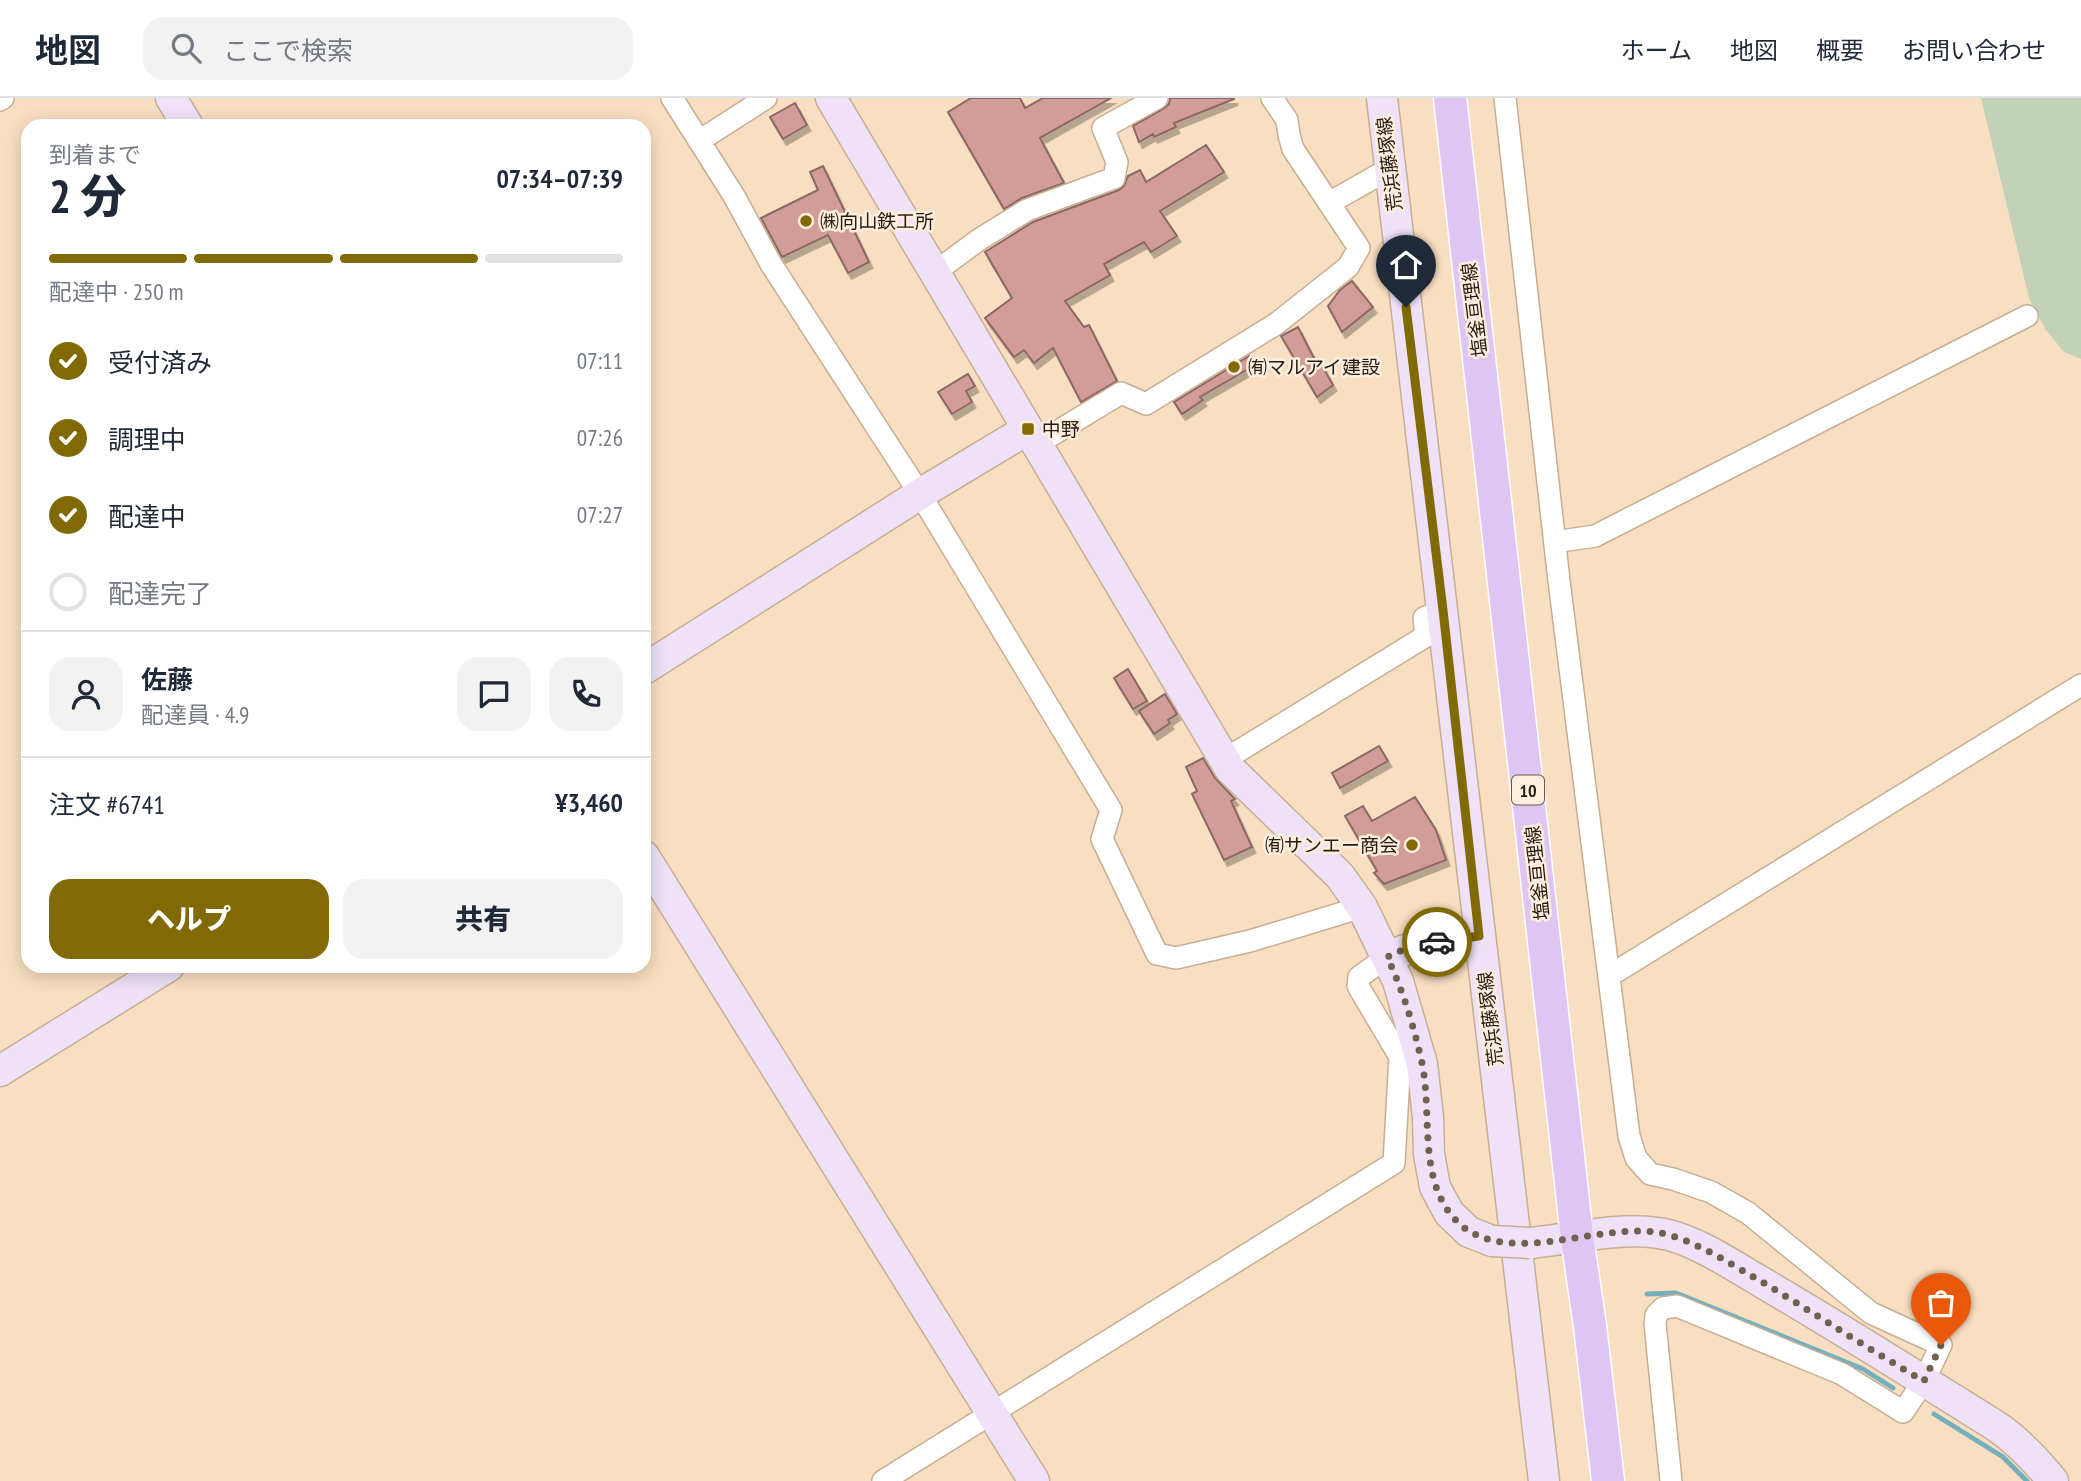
<!DOCTYPE html>
<html lang="ja">
<head>
<meta charset="utf-8">
<style>
  body { margin:0; font-family:"PT Sans Narrow","Noto Sans JP",sans-serif; background:#f2f2f3; color:#1f2937; height:100vh; display:flex; flex-direction:column; font-size:26px; white-space:nowrap }
  * { box-sizing:border-box; margin:0 }
  p { font-size:23px; color:#747a83 }
  .icon { flex:none; width:38px; height:38px; fill:none; stroke:currentColor; stroke-width:2; stroke-linecap:round; stroke-linejoin:round }
  .map { position:relative; flex:1; overflow:hidden }
  .details { position:absolute; left:21px; top:21px; width:630px; height:854px; display:flex; flex-direction:column; background:#fff; border-radius:21px; box-shadow:0 4px 18px #0003 }
  .details>* { flex:none }
  .pin { position:absolute; display:grid; place-items:center; width:60px; height:60px; color:#fff; margin:-72px -30px; border-radius:50% 50% 50% 0; rotate:-45deg; box-shadow:0 0 7px #0007 }
  .pin .icon { rotate:45deg }
  .courier { position:absolute; display:grid; place-items:center; width:70px; height:70px; margin:-35px; border:5px solid #816a03; border-radius:50%; background:#fff; color:#222; box-shadow:0 2px 9px #0007 }
  .summary em { font-style:normal; font-weight:800 }
  .summary div { display:flex; flex-direction:column-reverse }
  .summary { display:flex; align-items:center; justify-content:space-between; height:119px; padding:0 28px }
  h1 { font-size:46px; font-weight:800; line-height:52px }
  .bar { display:grid; grid-template-columns:repeat(4,1fr); gap:10px 7px; align-content:center; height:84px; padding:0 28px }
  .bar i { height:9px; border-radius:5px; background:#e0e1e3 }
  .bar .current { background:#816a03 }
  .bar p { grid-column:span 4 }
  .line { display:flex; align-items:center; gap:18px; padding:0 28px; border-top:2px solid #e0e1e3 }
  .line div { flex:1 }
  .round { display:grid; place-items:center; flex:none; width:74px; height:74px; border-radius:21px; background:#f2f2f3 }
  ol { padding:0 28px; list-style:none }
  li { display:flex; align-items:center; gap:21px; height:77px }
  li p { margin-inline-start:auto }
  li .icon { padding:7px; border-radius:50%; background:#816a03; color:#fff; stroke-width:4 }
  li:last-child { color:#747a83 }
  li i { width:38px; height:38px; border:4px solid #e0e1e3; border-radius:50% }
  .primary-button { display:flex; gap:14px; margin-top:auto; padding:14px 28px }
  .primary-button a { flex:1; height:80px; border-radius:21px; background:#816a03; color:#fff; font-size:28px; font-weight:800; line-height:80px; text-align:center }
  .primary-button a+a { background:#f2f2f3; color:#1f2937 }
  header { display:flex; align-items:center; gap:42px; box-sizing:border-box; height:98px; padding:0 35px; background:#fff; border-bottom:2px solid #e0e1e3 }
  header strong { font-size:33px }
  nav { display:flex; gap:38px; margin-inline-start:auto; font-size:24px }
  .search { width:490px; height:63px; background:#f2f2f3; display:flex; align-items:center; gap:18px; box-sizing:border-box; padding:0 24px; border-radius:21px; color:#747a83; font-size:26px }
  .map>svg:first-child { display:block }
</style>
</head>
<body>
<header>
<strong>地図</strong>
<div class="search"><svg class="icon" aria-label="search" viewBox="0 0 24 24"><circle cx="10" cy="10" r="6"/><path d="M15 15l6 6"/></svg>ここで検索</div>
<nav><a>ホーム</a><a>地図</a><a>概要</a><a>お問い合わせ</a></nav>
</header>
<div class="map">
<svg width="2081" height="1383" viewBox="0 0 2081 1383">
  <defs>
    <filter id="shadow"><feDropShadow dx="3.5" dy="6" stdDeviation="0" flood-color="#0004"/></filter>
  </defs>
  <rect width="100%" height="100%" fill="#f9dfc2"/>
  <path fill="#c3d2b6" d="M1981,0H2081V261L2064,254L2045,231L2029,200Z"/>
  <g fill="none" stroke-linecap="round" stroke-linejoin="round">
    <path stroke="#73b0bb" stroke-width="5" d="M1647,1196L1676,1195L1863,1271L1893,1290
      M1934,1316L2003,1359L2027,1383"/>
  </g>
  <path fill="#d29d97" stroke="#8b6763" stroke-width="2" filter="url(#shadow)" d="M971,0H1020L1025,10L1043,0H1111L1040,40L1064,85L1022,100L1004,111L948,14Z
    M1170,0H1234V1L1174,25L1176,29L1154,39L1153,36L1139,44L1133,28L1163,11L1169,6Z
    M795,5L807,27L783,41L770,19Z
    M1206,47L1224,74L1160,113L1177,138L1151,154L1144,144L1104,166L1110,177L1065,203L1084,229L1089,227L1117,283L1081,304L1053,250L1034,265L1024,252L1014,259L985,220L1012,200L985,154L1033,124L1119,92L1124,88L1128,78L1140,72L1146,84Z
    M823,68L869,164L848,175L828,137L782,159L761,120L818,92L810,74Z
    M1352,183L1373,209L1342,234L1328,208L1340,192Z
    M1298,229L1317,266L1320,264L1333,287L1317,299L1281,238Z
    M1249,258L1255,267L1200,299L1203,302L1182,316L1174,304Z
    M968,276L975,288L966,293L972,304L952,316L938,294Z
    M1128,571L1147,603L1133,611L1114,580Z
    M1165,596L1177,616L1168,622L1170,625L1154,636L1139,613Z
    M1379,648L1388,663L1340,690L1332,675Z
    M1203,660L1215,680L1233,699L1235,701L1231,703L1252,749L1224,762L1192,696L1197,693L1186,669Z
    M1415,699L1436,732L1446,762L1384,786L1374,775L1377,773L1345,718L1363,708L1372,723Z"/>
  <g fill="none" stroke-linecap="round" stroke-linejoin="round">
    <g stroke="#c7ad92" stroke-width="24">
      <path id="street" d="M672,0L734,98L771,166L920,396L1111,712L1102,741L1157,856L1176,860L1250,843L1362,809
        M1505,0L1559,483L1629,1038L1636,1060L1650,1076L1673,1081L1711,1094L1748,1115L1871,1215L1941,1247L1924,1283L1903,1314L1842,1276L1677,1208L1663,1210L1656,1217L1655,1226L1671,1383
        M0,2L3,0
        M699,43L766,0
        M1329,105L1389,71
        M935,174L980,141L1027,112L1114,80L1117,64L1103,30L1157,0
        M1037,346L1121,295L1146,306L1276,226L1348,169L1359,150L1293,51L1289,37L1287,22L1272,0
        M1555,444L1595,438L2027,218
        M1224,662L1426,538L1424,520L1443,512
        M1609,878L2081,587
        M883,1383L1394,1065L1400,959L1358,888L1359,879L1387,859"/>
    </g>
    <g stroke="#c7ad92" stroke-width="33">
      <path id="secondary" d="M171,0L188,28
        M831,0L1230,671L1340,778L1362,809L1398,883L1422,966L1428,1019L1429,1056L1435,1089L1449,1115L1469,1134L1492,1143
        M1382,0L1544,1383
        M644,571L920,396L1028,331
        M644,758L1034,1383
        M1387,859C1416,846 1448,841 1479,838
        M0,973L169,868
        M1530,1145C1572,1141 1616,1129 1658,1135C1691,1139 1734,1168 1763,1185C1842,1231 1919,1280 1996,1328C2018,1343 2036,1362 2053,1383"/>
    </g>
    <g stroke="#fff" stroke-width="35">
      <path id="primary" d="M1450,0L1577,1139L1590,1228L1608,1383"/>
    </g>
    <use href="#street" stroke="#fff" stroke-width="21"/>
    <use href="#secondary" stroke="#efe2f8" stroke-width="30"/>
    <use href="#primary" stroke="#e0c4f1" stroke-width="32"/>
    <g stroke="#c7ad92" stroke-width="33" stroke-linecap="butt">
      <path id="secondary-bridge" d="M1492,1143L1530,1145"/>
    </g>
    <use href="#secondary-bridge" stroke="#efe2f8" stroke-width="30"/>
  </g>
  <g fill="none" stroke-linecap="round" stroke-linejoin="round">
    <path stroke="#6f604f" stroke-width="7" stroke-dasharray="0 12.6" d="M1437,844L1400,853L1387,859C1403,892 1414,929 1422,965C1432,1013 1419,1073 1449,1114C1495,1178 1597,1122 1661,1135C1693,1142 1724,1162 1752,1178C1810,1212 1866,1250 1924,1283L1941,1247"/>
    <path stroke="#816a03" stroke-width="9" d="M1406,209L1443,512L1479,838L1437,844"/>
  </g>
  <g fill="#816a03" stroke="#feeedd" stroke-width="2.5">
    <circle cx="806" cy="123" r="7"/>
    <circle cx="1234" cy="269" r="7"/>
    <rect x="1021" y="324" width="14" height="14" rx="3.5"/>
    <circle cx="1412" cy="747" r="7"/>
  </g>
  <g text-anchor="middle" dominant-baseline="central" stroke-width="5" stroke-linejoin="round" paint-order="stroke">
    <rect fill="#feeedd" stroke="#665b4e" stroke-width="2" x="1512" y="677.5" width="32" height="29" rx="5"/>
    <g font-size="18" font-weight="bold" fill="#251c11">
      <text x="1528" y="692">10</text>
    </g>
    <g font-size="19" fill="#251c11" stroke="#feeedd">
      <text transform="translate(1389 66) rotate(-97)">荒浜藤塚線</text>
      <text transform="translate(1474 212) rotate(-97)">塩釜亘理線</text>
      <text transform="translate(1537 775) rotate(-96)">塩釜亘理線</text>
      <text transform="translate(1490 921) rotate(-97)">荒浜藤塚線</text>
    </g>
    <g font-size="19" fill="#251c11" stroke="#feeedd" text-anchor="start">
      <text x="820" y="123">㈱向山鉄工所</text>
      <text x="1248" y="269">㈲マルアイ建設</text>
      <text x="1042" y="331">中野</text>
      <text x="1398" y="747" text-anchor="end">㈲サンエー商会</text>
    </g>
  </g>
</svg>
<div class="pin" style="left:1941px;top:1247px;background:#ea580c"><svg class="icon" aria-label="bag" viewBox="0 0 24 24"><path d="M5 8h14l-1 12H6zM9 8a3 3 0 0 1 6 0"/></svg></div>
<div class="pin" style="left:1406px;top:209px;background:#1f2937"><svg class="icon" aria-label="home" viewBox="0 0 24 24"><path d="M3 11l9-7 9 7M6 9v11h12V9"/></svg></div>
<div class="courier" style="left:1437px;top:844px"><svg class="icon" aria-label="car" viewBox="0 0 24 24"><path d="M5 17H2v-5l4-1 3-4h7l3 4 3 1v5h-3M9 17h6M6 11h13"/><circle cx="7" cy="17" r="2"/><circle cx="17" cy="17" r="2"/></svg></div>
<section class="details">
<div class="summary"><div><h1>2 分</h1><p>到着まで</p></div><em>07:34–07:39</em></div>
<div class="bar"><i class="current"></i><i class="current"></i><i class="current"></i><i></i><p>配達中 · 250 m</p></div>
<ol>
<li><svg class="icon" aria-label="check" viewBox="0 0 24 24"><path d="M5 12l5 5 9-10"/></svg>受付済み<p>07:11</p></li>
<li><svg class="icon" aria-label="check" viewBox="0 0 24 24"><path d="M5 12l5 5 9-10"/></svg>調理中<p>07:26</p></li>
<li><svg class="icon" aria-label="check" viewBox="0 0 24 24"><path d="M5 12l5 5 9-10"/></svg>配達中<p>07:27</p></li>
<li><i></i>配達完了</li>
</ol>
<div class="line" style="height:126px"><a class="round"><svg class="icon" aria-label="person" viewBox="0 0 24 24"><circle cx="12" cy="8" r="4"/><path d="M4 21q1-7 8-7t8 7"/></svg></a><div><b>佐藤</b><p>配達員 · 4.9</p></div><a class="round"><svg class="icon" aria-label="chat" viewBox="0 0 24 24"><path d="M4 5h16v11H9l-5 4z"/></svg></a><a class="round"><svg class="icon" aria-label="phone" viewBox="0 0 24 24"><path d="M5 4h4l2 5-3 2q2 4 5 5l2-3 5 2v4C11 20 4 13 5 4z"/></svg></a></div>
<div class="line" style="height:91px"><div>注文 #6741</div><b>¥3,460</b></div>
<div class="primary-button"><a>ヘルプ</a><a>共有</a></div>
</section>
</div>
</body>
</html>
